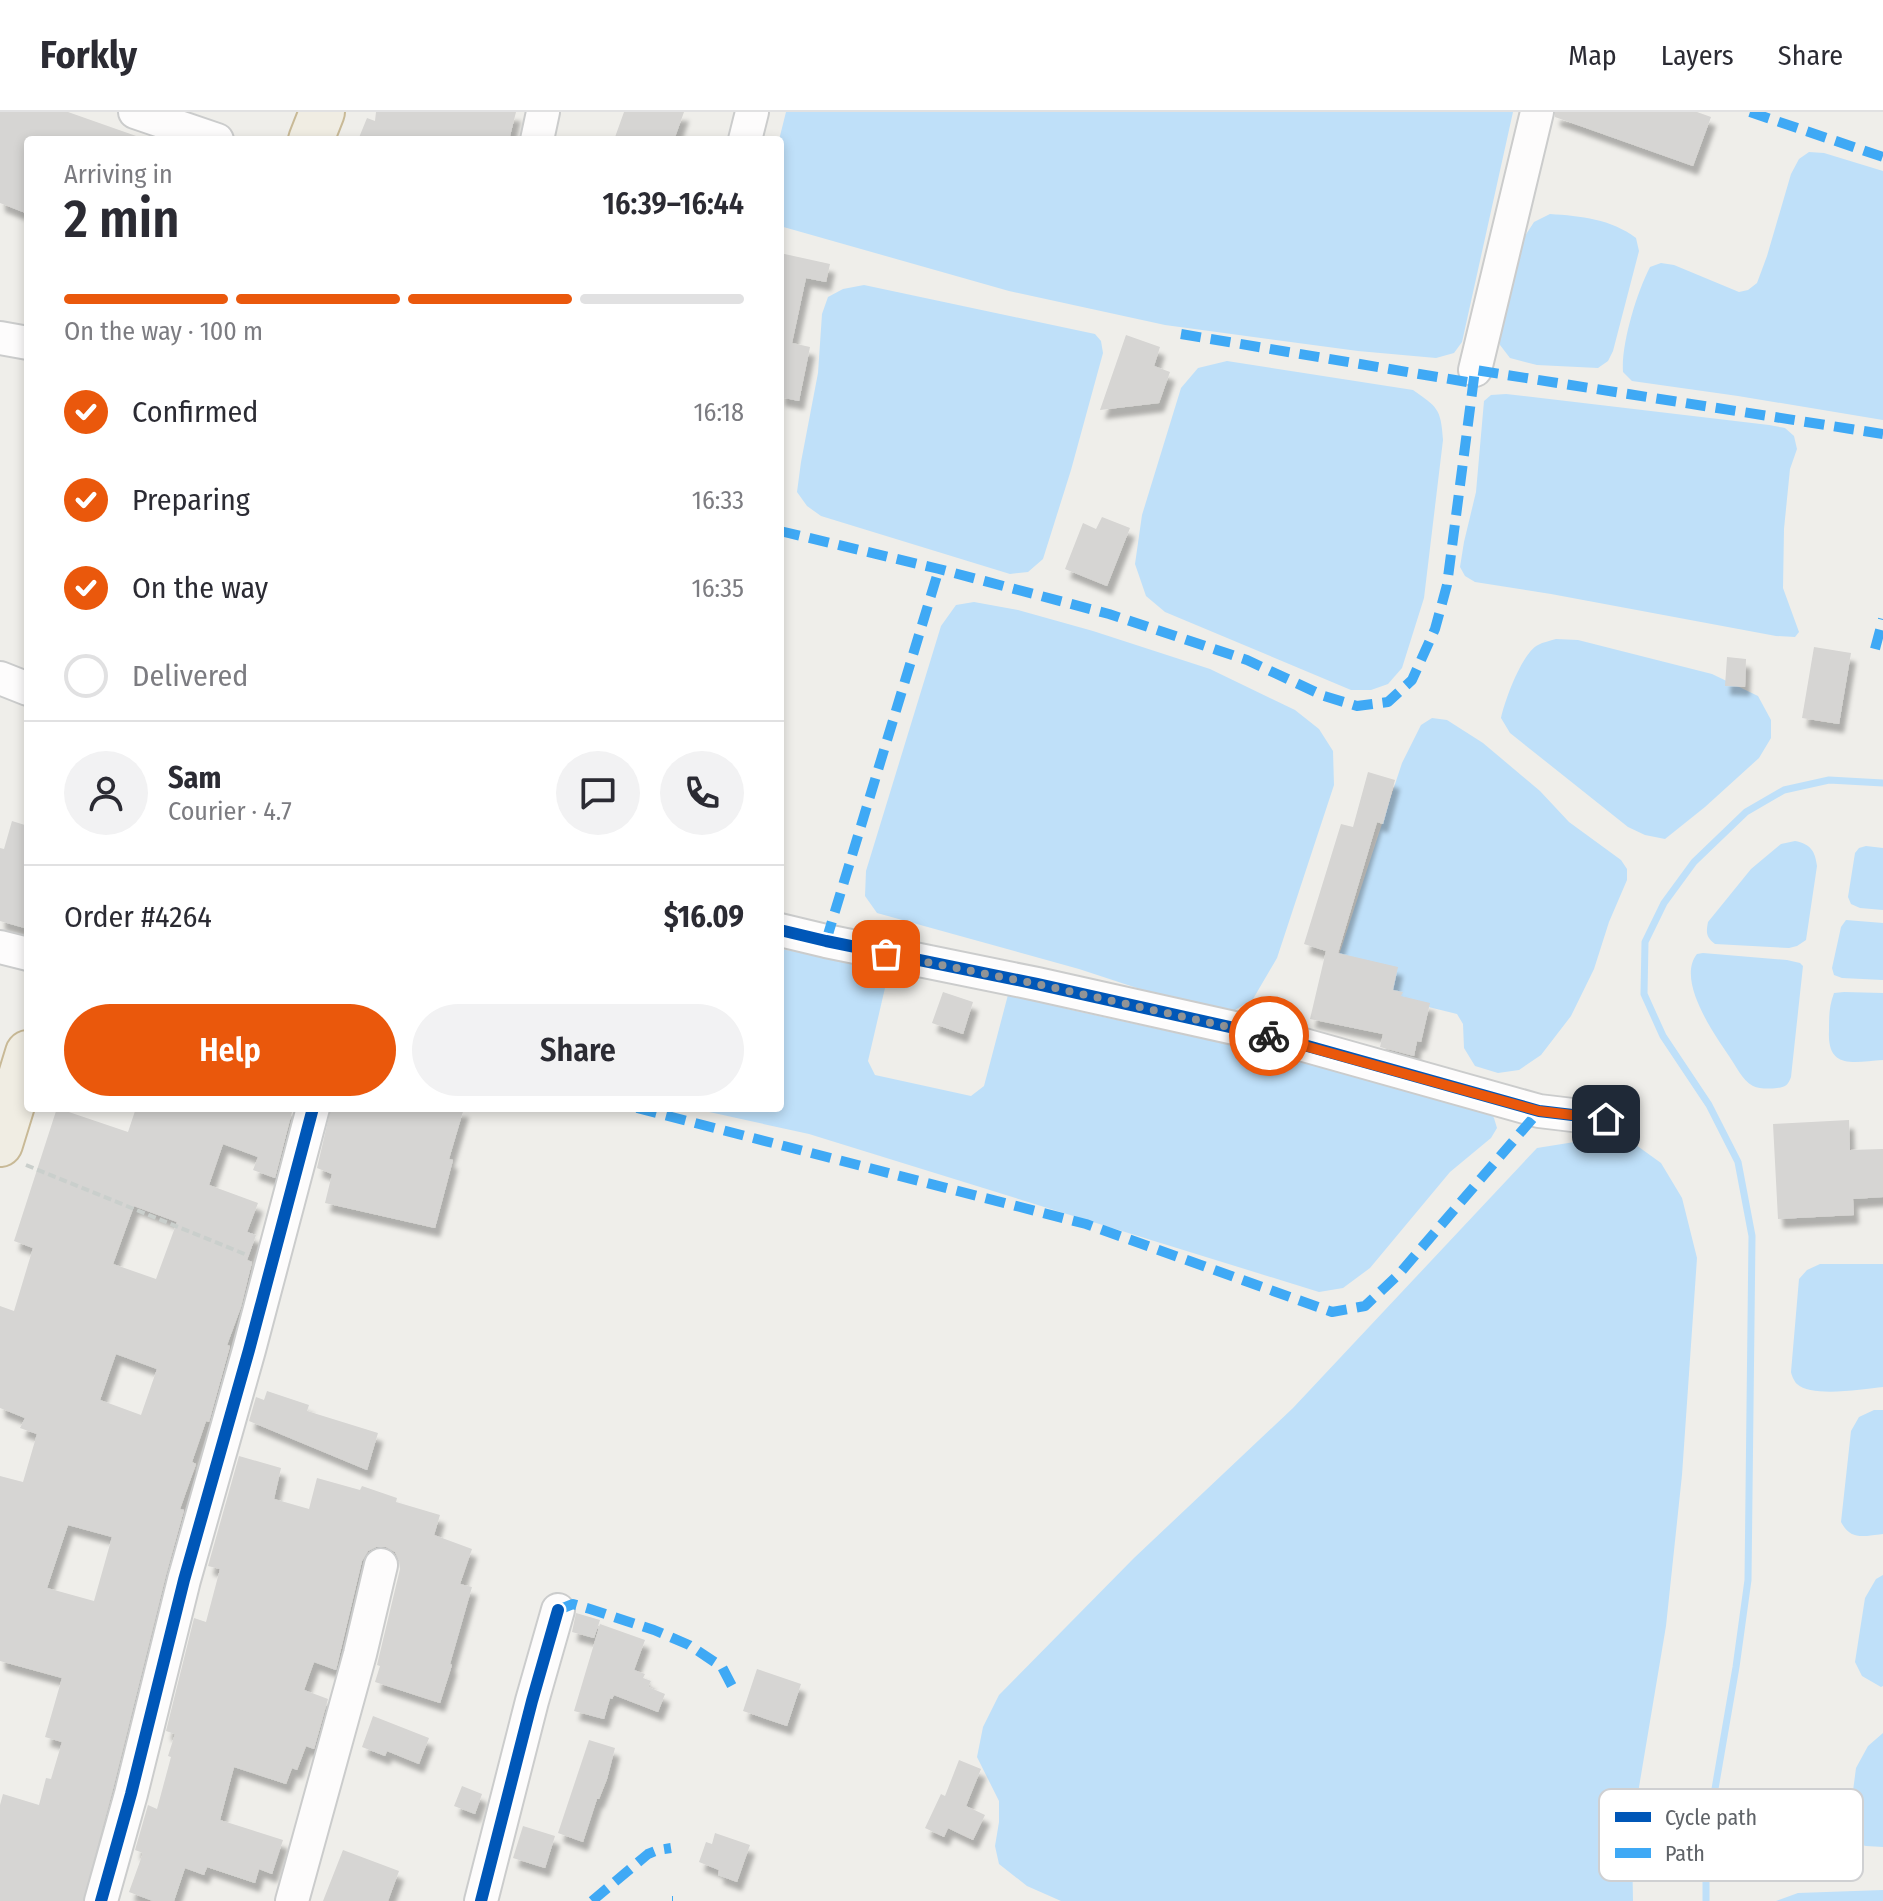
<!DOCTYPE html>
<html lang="en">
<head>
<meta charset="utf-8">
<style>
  body { margin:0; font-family:"Fira Sans Condensed",sans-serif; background:#f2f2f3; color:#2b2b33; height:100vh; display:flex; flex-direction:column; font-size:30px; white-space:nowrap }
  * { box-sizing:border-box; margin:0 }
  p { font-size:26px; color:#7c7c81 }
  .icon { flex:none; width:44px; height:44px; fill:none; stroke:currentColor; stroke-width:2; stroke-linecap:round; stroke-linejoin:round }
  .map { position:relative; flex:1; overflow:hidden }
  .side { position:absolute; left:24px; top:24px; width:760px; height:976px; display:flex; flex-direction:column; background:#fff; border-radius:8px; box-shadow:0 4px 12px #0003 }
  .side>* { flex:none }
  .pin { position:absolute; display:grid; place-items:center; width:68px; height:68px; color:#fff; margin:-34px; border-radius:16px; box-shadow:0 4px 12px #0006 }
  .courier { position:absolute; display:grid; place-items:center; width:80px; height:80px; margin:-40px; border:6px solid #ea580c; border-radius:50%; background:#fff; color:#222; box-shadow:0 2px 10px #0007 }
  .summary em { font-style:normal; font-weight:600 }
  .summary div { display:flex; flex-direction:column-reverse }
  .summary { display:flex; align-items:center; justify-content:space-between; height:136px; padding:0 40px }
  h1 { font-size:52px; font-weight:600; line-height:60px }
  .bar { display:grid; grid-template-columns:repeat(4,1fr); gap:12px 8px; align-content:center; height:96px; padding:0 40px }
  .bar i { height:10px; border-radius:6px; background:#e1e1e2 }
  .bar .current { background:#ea580c }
  .bar p { grid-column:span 4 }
  .line { display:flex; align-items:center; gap:20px; padding:0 40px; border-top:2px solid #e1e1e2 }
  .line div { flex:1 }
  .round { display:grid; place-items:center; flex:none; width:84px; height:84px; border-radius:42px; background:#f2f2f3 }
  ol { padding:0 40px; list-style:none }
  li { display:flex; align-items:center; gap:24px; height:88px }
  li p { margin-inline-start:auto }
  li .icon { padding:8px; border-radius:50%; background:#ea580c; color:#fff; stroke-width:4 }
  li:last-child { color:#7c7c81 }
  li i { width:44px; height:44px; border:4px solid #e1e1e2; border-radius:50% }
  .button { display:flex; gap:16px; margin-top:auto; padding:16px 40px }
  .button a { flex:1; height:92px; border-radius:48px; background:#ea580c; color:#fff; font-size:32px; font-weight:600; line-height:92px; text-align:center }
  .button a+a { background:#f2f2f3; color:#2b2b33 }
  header { display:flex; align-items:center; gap:48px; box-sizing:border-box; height:112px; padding:0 40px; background:#fff; border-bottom:2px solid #e1e1e2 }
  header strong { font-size:38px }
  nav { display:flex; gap:44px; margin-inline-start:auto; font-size:28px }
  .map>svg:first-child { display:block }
</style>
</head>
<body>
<header>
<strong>Forkly</strong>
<nav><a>Map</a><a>Layers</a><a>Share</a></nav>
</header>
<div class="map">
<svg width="1883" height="1789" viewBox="0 0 1883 1789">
  <defs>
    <filter id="shadow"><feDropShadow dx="5" dy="9" stdDeviation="2" flood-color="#0004"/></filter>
  </defs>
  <rect width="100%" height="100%" fill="#efeeea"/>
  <path fill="#bfe0f9" d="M786,0H1513L1462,230L1454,241L1436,246L1358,239L1165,213L1009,179L780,114L779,28Z
    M1809,40L1824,41L1883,59V308L1738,284L1632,269L1623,260C1621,232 1637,180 1650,155L1661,151L1674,153L1739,180L1748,178L1757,171L1767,144L1791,62L1799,47Z
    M1550,102C1581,104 1611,107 1636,126L1639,139L1613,239L1608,249L1598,256L1537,253L1510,246L1500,233L1499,216L1523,127L1534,110Z
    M864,173L1095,222L1101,229L1103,241L1071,358L1043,447L1028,460L1010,462L821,404L807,394L797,380L801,350L818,261L822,202L828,185L843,177Z
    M1227,249L1413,278C1437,295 1441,296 1443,328L1424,486L1402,556L1388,572L1371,578H1351L1165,500L1146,484L1135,452L1142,403L1181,276L1198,256Z
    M1506,282L1769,313L1785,316L1794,324L1797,337L1790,357L1784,417L1783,476L1799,520L1795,525L1776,524L1551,482L1475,470L1465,464L1460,455L1464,430L1476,380L1484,289L1491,283Z
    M974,490L1018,498L1093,519L1210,557L1295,598L1319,617L1333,639L1334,673L1277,846L1253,887L1235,898L1210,900L1079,857L877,801L865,784L866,759L941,514L956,493Z
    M1556,527L1578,528L1712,562L1758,584L1771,608V626L1759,646L1705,695L1665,727L1645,723L1628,715L1510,621L1501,606C1505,588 1522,541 1538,533C1543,530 1550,529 1556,527Z
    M1432,606L1447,608L1483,631L1540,679L1569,710L1621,748L1627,757V768L1609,810L1594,857L1571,904L1541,943L1519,958L1498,961L1475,954L1464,936L1463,912L1457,902L1388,885L1339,843L1402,651L1421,613Z
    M1795,729C1810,732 1815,738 1817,754L1806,828L1797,834L1789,836L1715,832C1706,825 1706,821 1708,810L1751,757L1781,732Z
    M1866,734L1883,736V798L1860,796L1851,792L1848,785L1855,741L1859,736Z
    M1846,808L1883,811V868L1842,866L1834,863L1832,856L1841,815Z
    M780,837L882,855L888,863L868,949L875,963L971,984L984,974L1009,879L1067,897L1267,941L1485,993L1494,1006L1497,1016L1491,1026L1450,1060L1370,1156L1343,1176L1319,1180L809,1022L691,996H780Z
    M1703,841L1787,848L1800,851L1803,854L1791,965C1788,973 1786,975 1777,976C1770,977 1759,977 1753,974C1742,968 1736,954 1729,944C1714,922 1676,868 1697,842Z
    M1844,880L1883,881V948C1854,950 1827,958 1829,919C1829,905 1829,894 1834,881Z
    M1587,1028L1636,1033L1661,1051L1682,1086L1697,1146L1682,1363L1666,1514L1639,1675L1632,1733L1633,1789H1061L1027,1774L999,1752L995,1734L999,1710V1689L977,1645L983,1615L999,1583L1134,1446L1293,1296L1537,1036Z
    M1820,1152H1883V1275C1863,1277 1812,1286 1797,1272C1795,1271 1791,1262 1791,1260L1799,1167L1807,1158Z
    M1874,1298H1883V1422C1864,1424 1851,1429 1841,1410L1851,1319L1859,1305Z
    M1883,1463V1574L1881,1575L1862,1564L1855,1550L1865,1486L1876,1467Z
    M1883,1621V1735L1866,1734L1854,1731L1848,1717L1856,1656L1868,1634Z
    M1883,1778V1789H1776L1798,1781Z"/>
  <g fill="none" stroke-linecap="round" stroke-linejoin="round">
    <path stroke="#bfe0f9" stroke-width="7" d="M1706,1789V1729L1736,1555L1748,1468L1752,1124L1738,1050L1709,993L1663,924L1644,882L1645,830L1664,791L1694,750L1746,700L1784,678L1829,668L1883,671"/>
  </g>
  <path fill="#d6d5d3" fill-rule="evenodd" filter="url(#shadow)" d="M0,0H68L139,25V28H28V102L0,91Z
    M376,0H516L509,28H358L367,6L375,9Z
    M624,0H684L674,28H614Z
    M1555,0H1697L1711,5L1693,54L1555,5Z
    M780,141L830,152L826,170L806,166L792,231L810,235L799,289L780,285Z
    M1126,223L1160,235L1154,254L1170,260L1159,291L1100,298Z
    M1102,405L1130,416L1107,474L1065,457L1083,411L1096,417Z
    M1814,535L1851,541L1839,612L1802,606Z
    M1727,545L1746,547L1745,575L1725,574Z
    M1368,660L1395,668L1383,712L1377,710L1338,841L1398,855L1393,878L1403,880L1401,884L1430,891L1421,930L1417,929L1414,944L1380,935L1383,922L1310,907L1326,839L1304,832L1341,712L1353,715Z
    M12,709L28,714V817L0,809V736L4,737Z
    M943,880L973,890L963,922L932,911Z
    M57,996L128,1020L136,996H293L275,1066L253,1058L258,1045L223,1032L209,1073L258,1091L247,1120L256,1123L247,1148L252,1150L241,1195L227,1233L230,1234L209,1310L206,1309L192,1350L196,1352L180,1397L184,1398L166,1463L113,1677L83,1789H0V1693L3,1682L39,1693L46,1666L51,1667L62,1630L45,1625L62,1566L0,1549V1364L23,1370L37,1322L20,1316L25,1306L0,1296V1194L14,1199L33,1136L14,1129ZM134,1094L177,1110L156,1167L113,1152ZM116,1242L157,1257L141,1303L100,1288ZM68,1413L112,1425L94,1489L47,1476Z
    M331,996H464L449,1047L453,1048L435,1116L325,1091L332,1062L317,1056Z
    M1849,1008L1850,1038L1883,1037V1085L1853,1087L1854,1103L1778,1107L1773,1012Z
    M267,1279L309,1293L307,1299L378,1321L367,1358L249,1309L256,1285L264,1288Z
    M239,1344L281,1356L274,1387L309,1397L317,1366L360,1378L362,1374L397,1386L396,1390L440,1403L434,1423L472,1437L460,1472L472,1475L450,1552L452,1553L440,1591L375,1570L380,1554L377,1553L400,1457L399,1448L395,1440L386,1435H376L368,1439L362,1449L336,1558L314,1550L304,1578L328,1587L314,1637L306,1634L297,1658L292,1656L286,1672L234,1655L220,1708L283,1728L272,1762L259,1757L255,1771L207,1755L204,1763L185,1756L174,1789H153L129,1780L143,1741L135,1738L148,1693L157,1697L171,1645L168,1644L175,1622L166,1619L194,1506L206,1510L220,1457L208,1454Z
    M576,1501L600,1508L594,1526L572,1520Z
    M600,1512L645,1528L634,1558L645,1562L643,1566L651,1569L648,1575L665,1582L658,1600L614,1583L612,1587L610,1586L604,1607L574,1599Z
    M757,1557L801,1572L787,1614L743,1599Z
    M373,1604L429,1626L419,1652L387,1639L385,1644L362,1635Z
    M589,1628L615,1636L607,1667L599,1687H597L583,1730L558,1721Z
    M959,1648L981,1657L966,1694L985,1703L973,1728L948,1716L944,1725L925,1716L941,1682L945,1684Z
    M462,1674L482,1682L475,1702L454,1694Z
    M523,1714L555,1724L545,1756L513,1746Z
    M715,1721L750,1733L737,1770L718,1763L719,1758L699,1750L706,1730L712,1732Z
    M343,1738L399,1759L388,1789H323Z"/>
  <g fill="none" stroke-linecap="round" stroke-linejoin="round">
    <g stroke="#cbcccc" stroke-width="36">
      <path id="minor" d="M135,0L217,28
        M537,28L543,0
        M745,28L752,0
        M0,226L28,231
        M1475,258L1537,0
        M0,566L28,577
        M780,818L826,829L1037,872L1279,926L1539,999L1606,1007
        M0,835L28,842
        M101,1789L131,1682L184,1468L249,1238L313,996
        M292,1789L360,1542L381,1453
        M481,1789L532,1589L558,1498"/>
    </g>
    <g stroke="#c8b996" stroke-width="48">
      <path id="highway" d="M311,28L322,0
        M0,1032L28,941"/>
    </g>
    <path stroke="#cacfcc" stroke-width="4" stroke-dasharray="8 4" stroke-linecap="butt" d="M26,1053L247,1143"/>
    <use href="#minor" stroke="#fdfcfc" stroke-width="32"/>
    <use href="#highway" stroke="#f0ede3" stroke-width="44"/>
    <path stroke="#3fa9f5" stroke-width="10" stroke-dasharray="20 10" stroke-linecap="butt" d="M1750,0L1883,45
      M1181,222L1473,271
      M780,419L939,457L1109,502L1247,548L1324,584L1357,594L1388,590L1412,568L1435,517L1447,473L1475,258L1883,322
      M1875,537L1883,507
      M826,829L939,457
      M637,996L1086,1112L1332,1200L1365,1194L1399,1162L1539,999
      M558,1498L573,1492L590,1497L654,1518L689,1533L722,1555L734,1578
      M592,1789L648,1742L658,1738L671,1736
      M672,1789H673"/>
    <g stroke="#fff" stroke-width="17">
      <path id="cycleway" d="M780,818L826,829L1037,872L1279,926L1539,999L1606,1007
        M101,1789L131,1682L184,1468L249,1238L313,996
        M481,1789L532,1589L558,1498"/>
    </g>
    <use href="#cycleway" stroke="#0057b8" stroke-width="12"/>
  </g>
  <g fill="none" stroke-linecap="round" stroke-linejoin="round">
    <path stroke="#919496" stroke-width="8" stroke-dasharray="0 14.4" d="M886,842L1037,872L1269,924"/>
    <path stroke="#ea580c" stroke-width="10" d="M1269,924L1539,999L1606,1007"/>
  </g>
  <rect x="1599" y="1677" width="264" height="92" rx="12" fill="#fff" stroke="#cfd0d2" stroke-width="2"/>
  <rect x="1615" y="1700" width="36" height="10" fill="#0057b8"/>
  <rect x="1615" y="1736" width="36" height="10" fill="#3fa9f5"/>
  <g font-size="22" fill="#5f6368">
    <text x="1665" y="1713">Cycle path</text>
    <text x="1665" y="1749">Path</text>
  </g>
</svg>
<div class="pin" style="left:886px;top:842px;background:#ea580c"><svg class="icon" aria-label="bag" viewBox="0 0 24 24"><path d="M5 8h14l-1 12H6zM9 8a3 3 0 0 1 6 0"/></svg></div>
<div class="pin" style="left:1606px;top:1007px;background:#1f2937"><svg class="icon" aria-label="home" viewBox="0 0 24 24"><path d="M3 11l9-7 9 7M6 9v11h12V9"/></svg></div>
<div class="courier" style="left:1269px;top:924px"><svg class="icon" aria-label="bike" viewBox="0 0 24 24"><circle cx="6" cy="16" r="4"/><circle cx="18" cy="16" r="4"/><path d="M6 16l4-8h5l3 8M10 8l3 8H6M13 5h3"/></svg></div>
<section class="side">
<div class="summary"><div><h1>2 min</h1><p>Arriving in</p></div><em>16:39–16:44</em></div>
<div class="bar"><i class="current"></i><i class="current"></i><i class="current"></i><i></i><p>On the way · 100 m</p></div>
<ol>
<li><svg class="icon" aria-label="check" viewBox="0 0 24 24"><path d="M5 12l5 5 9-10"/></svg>Confirmed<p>16:18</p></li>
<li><svg class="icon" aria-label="check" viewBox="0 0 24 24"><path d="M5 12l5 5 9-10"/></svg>Preparing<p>16:33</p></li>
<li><svg class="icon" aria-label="check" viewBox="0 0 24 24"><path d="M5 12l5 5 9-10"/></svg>On the way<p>16:35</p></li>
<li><i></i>Delivered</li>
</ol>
<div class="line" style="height:144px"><a class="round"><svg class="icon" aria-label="person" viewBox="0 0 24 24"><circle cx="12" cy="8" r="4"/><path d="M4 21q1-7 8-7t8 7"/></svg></a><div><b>Sam</b><p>Courier · 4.7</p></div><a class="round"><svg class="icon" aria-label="chat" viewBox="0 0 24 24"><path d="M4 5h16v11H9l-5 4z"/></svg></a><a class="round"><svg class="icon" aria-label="phone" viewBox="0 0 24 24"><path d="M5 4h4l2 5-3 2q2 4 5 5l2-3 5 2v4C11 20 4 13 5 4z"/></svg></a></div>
<div class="line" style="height:104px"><div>Order #4264</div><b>$16.09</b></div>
<div class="button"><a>Help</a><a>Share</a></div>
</section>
</div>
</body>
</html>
